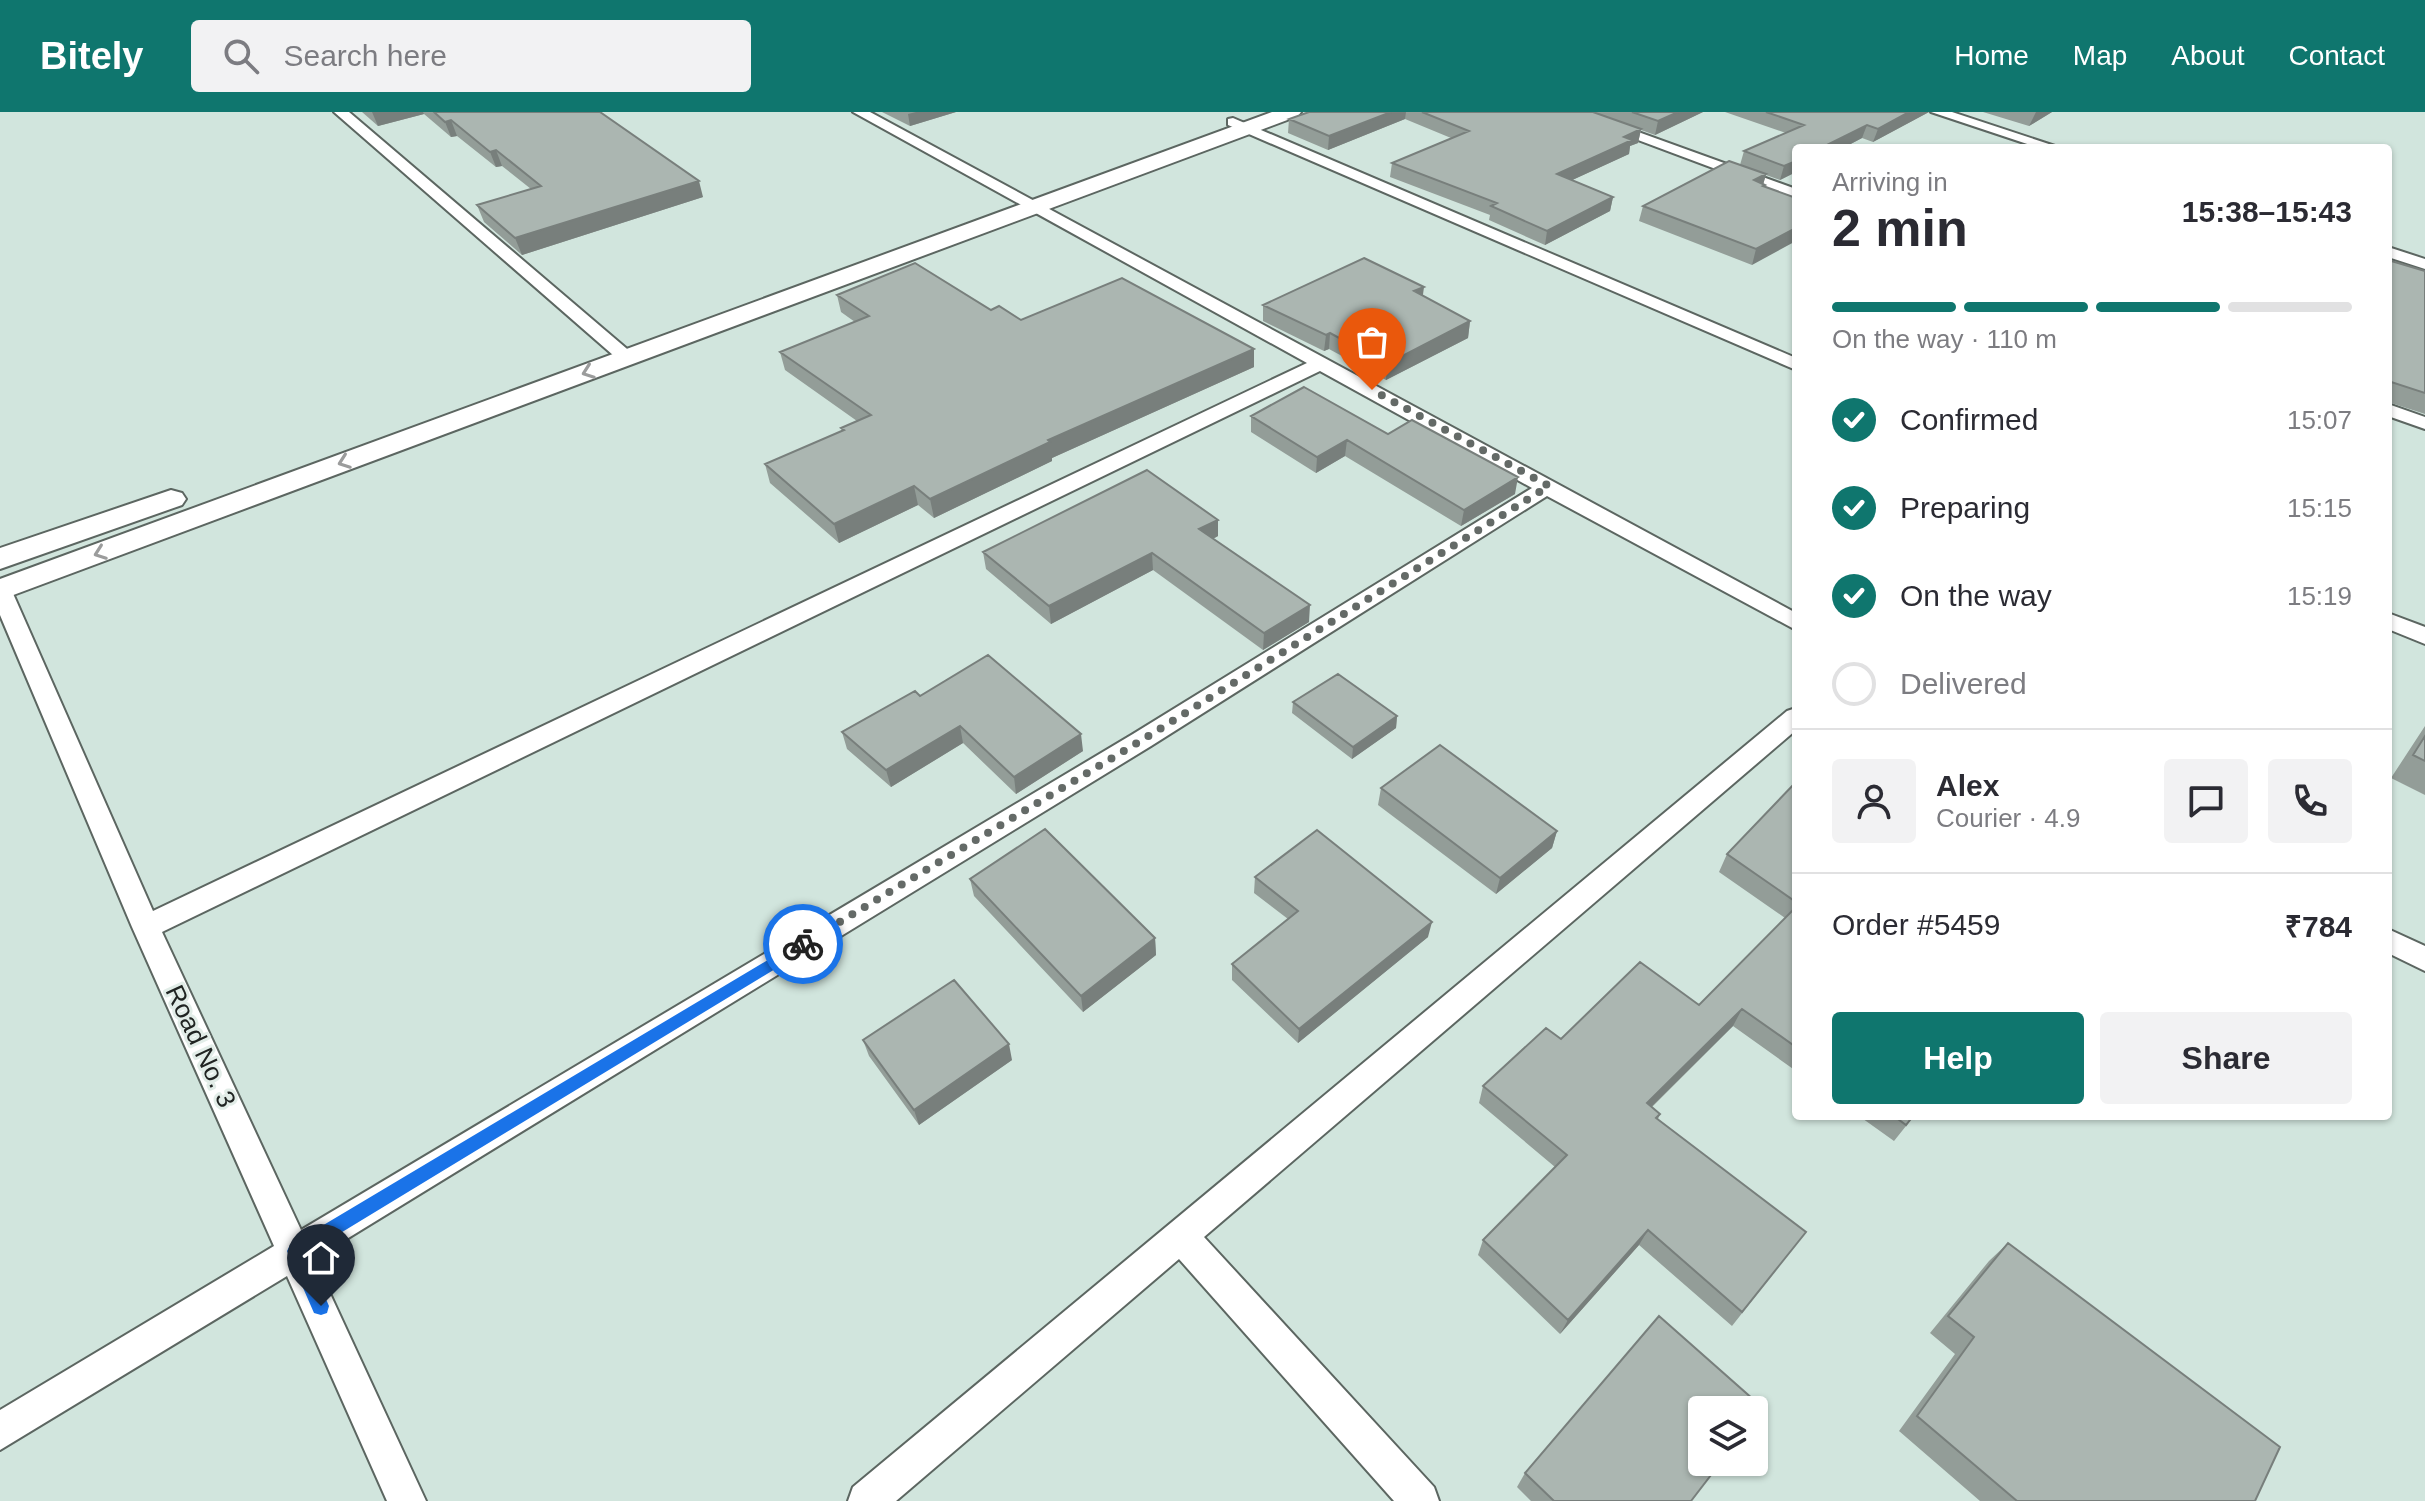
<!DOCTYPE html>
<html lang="en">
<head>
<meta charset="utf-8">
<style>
  body { margin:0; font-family:Helvetica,sans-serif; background:#f2f2f3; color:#2b2b33; height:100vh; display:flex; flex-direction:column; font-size:30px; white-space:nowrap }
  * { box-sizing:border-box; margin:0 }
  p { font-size:26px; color:#7c7c81 }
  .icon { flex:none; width:44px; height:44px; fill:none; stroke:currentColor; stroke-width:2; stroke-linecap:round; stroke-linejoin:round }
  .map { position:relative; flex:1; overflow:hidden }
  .drawer { position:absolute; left:1792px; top:32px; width:600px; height:976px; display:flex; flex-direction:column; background:#fff; border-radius:8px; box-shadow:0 2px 6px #0004 }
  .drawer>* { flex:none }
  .buttons { position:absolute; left:1688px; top:1284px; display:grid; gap:16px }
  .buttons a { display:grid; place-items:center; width:80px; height:80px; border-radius:8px; background:#fff; box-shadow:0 2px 6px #0004; font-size:40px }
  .pin { position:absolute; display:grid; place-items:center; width:68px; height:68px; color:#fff; margin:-82px -34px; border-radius:50% 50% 50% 0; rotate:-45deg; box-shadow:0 0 8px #0007 }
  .pin .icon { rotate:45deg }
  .courier { position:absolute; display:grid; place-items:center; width:80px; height:80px; margin:-40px; border:6px solid #1a73e8; border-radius:50%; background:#fff; color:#222; box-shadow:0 2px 10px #0007 }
  .head em { font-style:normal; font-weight:800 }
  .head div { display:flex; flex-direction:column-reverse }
  .head { display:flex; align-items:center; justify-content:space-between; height:136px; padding:0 40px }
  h1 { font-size:52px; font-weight:800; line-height:60px }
  .bar { display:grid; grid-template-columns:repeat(4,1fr); gap:12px 8px; align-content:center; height:96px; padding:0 40px }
  .bar i { height:10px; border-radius:6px; background:#e1e1e2 }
  .bar .current { background:#0f766e }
  .bar p { grid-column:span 4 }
  .line { display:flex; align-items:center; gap:20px; padding:0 40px; border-top:2px solid #e1e1e2 }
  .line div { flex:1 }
  .round { display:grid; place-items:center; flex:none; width:84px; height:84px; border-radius:8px; background:#f2f2f3 }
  ol { padding:0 40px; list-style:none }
  li { display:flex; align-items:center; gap:24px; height:88px }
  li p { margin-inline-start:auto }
  li .icon { padding:8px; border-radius:50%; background:#0f766e; color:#fff; stroke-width:4 }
  li:last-child { color:#7c7c81 }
  li i { width:44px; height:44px; border:4px solid #e1e1e2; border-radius:50% }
  .button { display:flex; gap:16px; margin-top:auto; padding:16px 40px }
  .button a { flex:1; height:92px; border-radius:8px; background:#0f766e; color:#fff; font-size:32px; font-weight:800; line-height:92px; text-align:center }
  .button a+a { background:#f2f2f3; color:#2b2b33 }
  header { display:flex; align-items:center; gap:48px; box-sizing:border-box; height:112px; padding:0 40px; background:#0f766e; color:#fff }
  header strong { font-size:38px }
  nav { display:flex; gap:44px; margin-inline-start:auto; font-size:28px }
  .search { width:560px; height:72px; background:#f2f2f3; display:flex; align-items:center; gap:20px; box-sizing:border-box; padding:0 28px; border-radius:8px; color:#7c7c81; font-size:30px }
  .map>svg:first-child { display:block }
</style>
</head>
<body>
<header>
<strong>Bitely</strong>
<div class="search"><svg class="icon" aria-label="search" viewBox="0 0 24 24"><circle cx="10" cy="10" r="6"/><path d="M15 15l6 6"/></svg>Search here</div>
<nav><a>Home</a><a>Map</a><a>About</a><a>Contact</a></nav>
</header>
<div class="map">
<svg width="2425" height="1389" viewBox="0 0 2425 1389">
  <rect width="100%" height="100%" fill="#e2ede8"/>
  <path fill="#d1e5dd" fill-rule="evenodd" d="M0,0H2425V1389H0ZM1796,36H2388V1004H1796ZM1702,1298H1754V1350H1702Z"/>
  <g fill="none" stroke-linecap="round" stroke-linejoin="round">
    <g stroke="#5c6661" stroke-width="4">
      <path id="street" d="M334,0H349L633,242L636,246L633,250H621Z
        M853,0H870L1796,501V518L1547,384L1151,634L314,1147L426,1389H387L287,1164L0,1338V1298L274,1134L132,815L0,503V470L8,472L11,477L153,799L1307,251ZM1320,259L1532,376L1133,622L301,1118L162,820Z
        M1563,0H1583L1796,77V87Z
        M1931,0H1952L2061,36H2039Z
        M1233,6L1796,246V258L1228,13V7Z
        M2388,135L2425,147V157L2388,145Z
        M2388,292L2425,305V317L2388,304Z
        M2388,501L2425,515V532L2388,517Z
        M1796,596V618L1204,1125L1434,1375L1439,1389H1394L1179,1147L896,1389H848L853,1375L1787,599Z
        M2388,817L2425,834V859L2388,841Z"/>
    </g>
    <g stroke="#5c6661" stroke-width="4">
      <path id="secondary" d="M1272,0H1301L1298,4L0,488V467Z
        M171,378L182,381L186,387L182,393L0,457V436Z"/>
    </g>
    <use href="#street" fill="#fff" fill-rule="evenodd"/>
    <use href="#secondary" fill="#fff" fill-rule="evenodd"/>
  </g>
  <path fill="#939d98" d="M362,0H600L703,85L522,143L484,110L477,93L531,77L502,54L496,55L457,24L451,25L424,2L378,14Z
    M882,0H956L910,14Z
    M1309,0H1703L1655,23L1641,18L1638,31L1630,34L1629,42L1572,68L1613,85L1610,99L1545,133L1489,108L1490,103L1390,65L1392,51L1451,26L1405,7L1328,38L1288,21L1289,7Z
    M1725,0H1929L1873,30L1862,26L1843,36H1796V60L1780,68L1766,63L1763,72L1765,75L1796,86L1752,153L1639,109L1643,94L1740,53L1744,39L1786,21Z
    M1983,0H2052L2029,14Z
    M2388,148L2425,159V302L2388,290Z
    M837,183L991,198L1021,208L1254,237V255L1052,346V349L934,406L918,393L839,431L770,371L765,352L842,319L841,316L857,309L785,258L780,240L855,210L841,200Z
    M1423,184L1470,209L1468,226L1386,268L1329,237L1324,239L1263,209V193Z
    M1251,304L1388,322L1515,382L1461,414L1345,344L1316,361L1251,320Z
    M1218,408V424L1213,427L1309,510L1263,538L1153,458L1051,512L986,457L983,440Z
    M920,584L1083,639L1016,682L963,631L891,675L847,637L842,620Z
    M1293,590L1397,604L1396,616L1352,647L1292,601Z
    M2425,614V683L2391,666Z
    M1796,670V959L1733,914L1652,995L1660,1002L1658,1007L1806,1120L1732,1214L1639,1133L1560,1222L1478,1143L1483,1128L1555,1055L1479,991L1483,974L1561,927L1699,893L1785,806L1719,760L1727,742Z
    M1381,676L1557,719L1552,736L1496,782L1378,693Z
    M1255,765L1428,825L1298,931L1232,868V852L1288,807L1254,781Z
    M970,767L1155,826L1156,843L1083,900L974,784Z
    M863,928L1012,948L919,1013L869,944Z
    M1859,1004H1914L1894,1029Z
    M2008,1131L2255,1389H1980L1899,1319L1955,1242L1930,1221L1989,1149Z
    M1525,1361L1691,1389H1531L1517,1375Z"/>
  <path fill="#787f7c" d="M372,0H423L424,2L378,14Z
    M916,0H956L910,14L908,2Z
    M1391,0H1406L1405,7L1328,38L1329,24Z
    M1678,0H1703L1655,23L1658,9Z
    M1909,0H1929L1873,30L1878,17Z
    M2036,0H2052L2029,14Z
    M451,8L457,24L451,25L445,10Z
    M1867,13L1862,26L1843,36H1821Z
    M1641,17L1638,31L1630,34L1629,42L1555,76L1557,62Z
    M496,38L502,54L496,55L490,40Z
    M1796,49V60L1780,68L1784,54Z
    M1766,62L1762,77L1754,68Z
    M699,69L703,85L522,143L515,126Z
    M1613,85L1610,99L1545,133L1547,119Z
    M1796,116V129L1752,153L1756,137Z
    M1424,175L1422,190L1414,179Z
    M1470,209L1468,226L1386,268L1387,252Z
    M1330,221L1329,237L1324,239L1326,223Z
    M1254,237V255L1052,346V349L934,406L930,387L1048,328Z
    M1347,328L1345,344L1316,361L1317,345Z
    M1518,365L1515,382L1461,414L1464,398Z
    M914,374L918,393L839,431L834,412Z
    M1218,408V424L1199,434V417Z
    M1152,441L1153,458L1051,512L1049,494Z
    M1310,493L1309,510L1263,538L1264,521Z
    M1397,604L1396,616L1352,647L1353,635Z
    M960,614L963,631L891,675L886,658Z
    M1081,622L1083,639L1016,682L1014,665Z
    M1557,719L1552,736L1496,782L1500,766Z
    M1432,810L1428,825L1298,931L1299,917Z
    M1155,826L1156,843L1083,900L1081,884Z
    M1742,897L1733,914L1639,1007L1647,991Z
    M1009,932L1012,948L919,1013L914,998Z
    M1648,1118L1639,1133L1560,1222L1568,1208Z"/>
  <path fill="#abb6b1" stroke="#787f7c" stroke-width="2" d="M434,0H600L699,69L515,126L477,93L541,74L496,38L490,40L451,8L445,10Z
    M1309,0H1391L1329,24L1289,7Z
    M1422,0H1593L1641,17L1624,25L1632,28L1557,62L1613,85L1547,119L1491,94L1497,91L1392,51L1469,19Z
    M1632,0H1678L1658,9Z
    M1766,0H1909L1878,17L1867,13L1821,36H1796V49L1784,54L1744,39L1804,13Z
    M1729,49L1766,62L1754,68L1765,73L1763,74L1796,86V116L1756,137L1643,94Z
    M1364,146L1424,175L1414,179L1470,209L1387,252L1330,221L1326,223L1263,193Z
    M2388,148L2425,159V281L2388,269Z
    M915,151L991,198L999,194L1021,208L1122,166L1254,237L1048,328L1050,330L930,387L914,374L834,412L765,352L844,318L841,316L871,303L780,240L869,204L837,183Z
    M1304,275L1388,322L1412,308L1518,365L1464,398L1347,328L1317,345L1251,304Z
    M1147,358L1218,408L1199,417L1310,493L1264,521L1152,441L1049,494L983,440Z
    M988,543L1081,622L1014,665L960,614L886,658L842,620L915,579L920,584Z
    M1338,562L1397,604L1353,635L1293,590Z
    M2425,624V649L2413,643Z
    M1440,633L1557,719L1500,766L1381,676Z
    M1796,670V790L1727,742Z
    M1045,717L1155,826L1081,884L970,767Z
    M1317,718L1432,810L1299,917L1232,852L1298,799L1255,765Z
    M1796,795V935L1742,897L1647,991L1660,1002L1656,1006L1806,1120L1742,1200L1648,1118L1568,1208L1483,1128L1567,1043L1483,974L1546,916L1561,927L1640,850L1699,893Z
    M954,868L1009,932L914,998L863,928Z
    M1894,1004H1913L1906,1013Z
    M2008,1131L2280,1335L2255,1389H2017L1917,1304L1974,1225L1948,1204Z
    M1659,1204L1763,1296L1754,1308V1298H1702V1350H1721L1691,1389H1554L1525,1361Z"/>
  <defs><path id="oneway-chevron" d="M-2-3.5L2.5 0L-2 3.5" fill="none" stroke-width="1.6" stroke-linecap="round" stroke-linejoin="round" transform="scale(2)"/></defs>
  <g stroke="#9b9c9c">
    <use href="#oneway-chevron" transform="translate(588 260) rotate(160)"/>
    <use href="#oneway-chevron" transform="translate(344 350) rotate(160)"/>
    <use href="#oneway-chevron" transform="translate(100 441) rotate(160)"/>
  </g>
  <path fill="#1a73e8" d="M803,827L810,832L808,837L306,1142L329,1194L327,1201L321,1203L314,1201L287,1139L290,1133Z"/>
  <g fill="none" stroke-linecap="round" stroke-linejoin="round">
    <path stroke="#646a67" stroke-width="8" stroke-dasharray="0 14.4" d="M803,832L1142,628L1549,374L1372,278"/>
  </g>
  <g text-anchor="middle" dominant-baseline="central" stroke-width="6" stroke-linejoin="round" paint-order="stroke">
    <g font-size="26" fill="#202422" stroke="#e2ede8">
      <text transform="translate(201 934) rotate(65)">Road No. 3</text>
    </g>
  </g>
</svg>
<div class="buttons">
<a><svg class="icon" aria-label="layers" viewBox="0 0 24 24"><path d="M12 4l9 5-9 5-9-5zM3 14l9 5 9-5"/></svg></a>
</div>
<div class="pin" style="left:1372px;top:278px;background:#ea580c"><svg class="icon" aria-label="bag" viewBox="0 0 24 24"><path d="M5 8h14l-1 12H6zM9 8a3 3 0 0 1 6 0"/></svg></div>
<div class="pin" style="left:321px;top:1194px;background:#1f2937"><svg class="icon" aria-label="home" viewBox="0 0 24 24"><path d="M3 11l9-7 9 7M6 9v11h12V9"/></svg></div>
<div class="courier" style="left:803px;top:832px"><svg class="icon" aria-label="bike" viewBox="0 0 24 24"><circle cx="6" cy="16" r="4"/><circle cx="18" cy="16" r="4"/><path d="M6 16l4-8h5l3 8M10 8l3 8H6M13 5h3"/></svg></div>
<section class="drawer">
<div class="head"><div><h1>2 min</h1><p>Arriving in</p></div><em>15:38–15:43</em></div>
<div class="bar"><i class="current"></i><i class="current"></i><i class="current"></i><i></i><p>On the way · 110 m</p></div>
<ol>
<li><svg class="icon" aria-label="check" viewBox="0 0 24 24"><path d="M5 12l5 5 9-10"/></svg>Confirmed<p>15:07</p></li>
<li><svg class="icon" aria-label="check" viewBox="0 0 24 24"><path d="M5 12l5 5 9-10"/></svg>Preparing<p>15:15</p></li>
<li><svg class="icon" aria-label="check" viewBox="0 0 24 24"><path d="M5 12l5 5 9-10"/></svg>On the way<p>15:19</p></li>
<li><i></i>Delivered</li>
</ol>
<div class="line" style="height:144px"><a class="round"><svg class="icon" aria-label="person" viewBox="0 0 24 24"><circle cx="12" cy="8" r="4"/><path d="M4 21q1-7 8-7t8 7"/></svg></a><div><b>Alex</b><p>Courier · 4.9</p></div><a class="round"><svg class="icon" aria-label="chat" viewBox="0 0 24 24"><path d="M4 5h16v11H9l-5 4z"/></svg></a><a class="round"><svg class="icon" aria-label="phone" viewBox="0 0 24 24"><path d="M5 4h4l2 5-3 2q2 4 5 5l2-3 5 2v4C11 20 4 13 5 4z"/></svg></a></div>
<div class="line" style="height:104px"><div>Order #5459</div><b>₹784</b></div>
<div class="button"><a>Help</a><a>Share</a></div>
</section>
</div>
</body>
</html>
